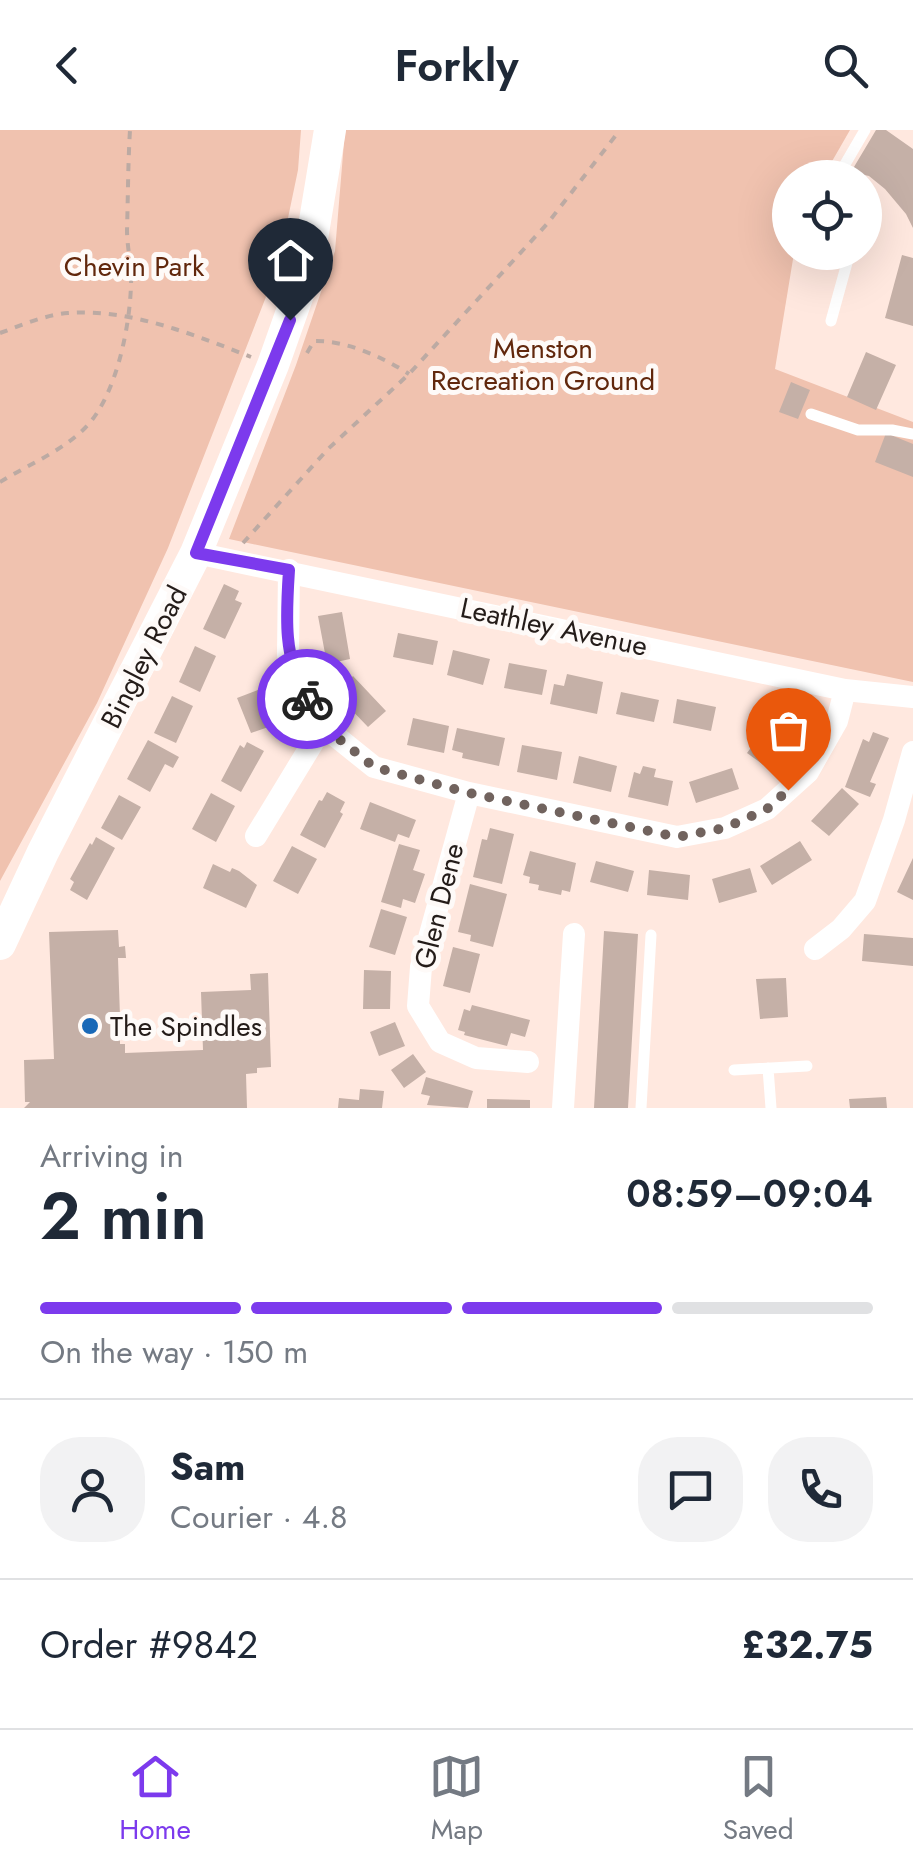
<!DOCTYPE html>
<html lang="en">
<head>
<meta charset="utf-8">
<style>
  body { margin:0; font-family:Jost,sans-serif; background:#f2f2f3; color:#1f2937; height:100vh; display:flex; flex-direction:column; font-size:38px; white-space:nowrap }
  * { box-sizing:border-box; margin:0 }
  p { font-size:32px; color:#747a83 }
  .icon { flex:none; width:55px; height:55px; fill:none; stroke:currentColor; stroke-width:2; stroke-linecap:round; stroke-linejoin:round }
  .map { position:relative; height:978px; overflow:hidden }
  .details { display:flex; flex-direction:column; background:#fff; flex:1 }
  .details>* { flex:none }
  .tools { position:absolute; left:772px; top:30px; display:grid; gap:20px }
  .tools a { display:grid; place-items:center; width:110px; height:110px; border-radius:50%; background:#fff; box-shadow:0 10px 40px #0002; font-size:50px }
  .pin { position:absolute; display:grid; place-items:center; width:85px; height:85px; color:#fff; margin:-102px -42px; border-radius:50% 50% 50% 0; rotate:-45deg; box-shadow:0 0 10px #0007 }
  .pin .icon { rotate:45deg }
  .courier { position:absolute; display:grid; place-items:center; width:100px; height:100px; margin:-50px; border:8px solid #7c3aed; border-radius:50%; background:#fff; color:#222; box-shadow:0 2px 12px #0007 }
  .summary em { font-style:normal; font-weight:600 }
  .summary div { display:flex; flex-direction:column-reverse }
  .summary { display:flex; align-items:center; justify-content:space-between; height:170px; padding:0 40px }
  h1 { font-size:65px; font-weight:600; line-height:75px }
  .bar { display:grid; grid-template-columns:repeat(4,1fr); gap:15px 10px; align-content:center; height:120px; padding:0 40px }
  .bar i { height:12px; border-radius:8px; background:#e0e1e3 }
  .bar .selected { background:#7c3aed }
  .bar p { grid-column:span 4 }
  .line { display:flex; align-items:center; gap:25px; padding:0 40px; border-top:2px solid #e0e1e3 }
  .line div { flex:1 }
  .round { display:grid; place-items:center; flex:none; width:105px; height:105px; border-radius:40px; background:#f2f2f3 }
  header { display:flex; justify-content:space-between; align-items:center; height:130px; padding:0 40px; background:#fff; font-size:45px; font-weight:600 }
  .tab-bar { display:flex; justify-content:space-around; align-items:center; height:140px; border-top:2px solid #e0e1e3; background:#fff; font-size:28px; color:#747a83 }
  .tab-bar a { display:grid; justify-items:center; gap:5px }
  .tab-bar .selected { color:#7c3aed }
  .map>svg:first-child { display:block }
</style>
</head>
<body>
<header><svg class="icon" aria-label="back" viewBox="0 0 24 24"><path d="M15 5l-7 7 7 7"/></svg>Forkly<svg class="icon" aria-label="search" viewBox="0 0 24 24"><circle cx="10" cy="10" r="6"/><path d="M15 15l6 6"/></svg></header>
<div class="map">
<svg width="913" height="978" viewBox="0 0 913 978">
  <rect width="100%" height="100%" fill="#ffe8df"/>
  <path fill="#f0c2af" d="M0,0H301L298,40L278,136L168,418L97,573L0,751Z
    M345,0H850L823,47L790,48V122L794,123L775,239L913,292V552L229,409L296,235L335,121Z"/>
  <path fill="#c5b0a7" d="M876,0H886L913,19V98L906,84L885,59L869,46L851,42Z
    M902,125L913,128V196L885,188Z
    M866,222L896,235L876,280L847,267Z
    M791,252L810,260L798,289L779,282Z
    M886,303L913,314V347L875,332Z
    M224,454L239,461L235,470L242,473L225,509L203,499Z
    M342,482L350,529L327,534L318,486Z
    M398,503L438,511L433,535L393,527Z
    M195,516L216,526L200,562L179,552Z
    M453,520L490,529L483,555L447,545Z
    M509,533L547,540L542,565L504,558Z
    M567,544L603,552L597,584L550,574L554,554L564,556Z
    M353,546L386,581L368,597L343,571L347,567L340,559Z
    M263,558L277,594L251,603L237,568Z
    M621,562L659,570L654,592L616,584Z
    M172,566L193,576L176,613L154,603Z
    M677,569L716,577L711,601L673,593Z
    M413,588L449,596L444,623L407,615Z
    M773,588L791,602L765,636L747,623Z
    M457,598L505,608L499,636L462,628L463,623L452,620Z
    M873,602L889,608L870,652L876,654L870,667L845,657L863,609L869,612Z
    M148,610L179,627L173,638L165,634L150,662L127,649Z
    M247,612L264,621L241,662L221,651L240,615L244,618Z
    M522,615L562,622L557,650L517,642Z
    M579,626L617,636L611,662L573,653Z
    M643,636L656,639L654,647L673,651L668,676L628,667L634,642L640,644Z
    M732,638L739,659L696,673L689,652Z
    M842,658L859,674L829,706L811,691Z
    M327,662L345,672L340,682L343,684L325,718L300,705L319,670L322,671Z
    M211,663L235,676L216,712L192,699Z
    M119,665L141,677L122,710L101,698Z
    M370,672L416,690L409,708L398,704L395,712L360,699Z
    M490,698L514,704L502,754L473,747L482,709L487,710Z
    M96,707L115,718L87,770L70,760L74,752L70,749L90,713L92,715Z
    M800,711L812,730L772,755L760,736Z
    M399,714L420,720L413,740L425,744L415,773L403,769L401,778L381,772Z
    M292,716L317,729L298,764L273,751Z
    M530,721L576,733L570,762L562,760L561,765L538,760L539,755L529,753L530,747L523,745Z
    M913,728V770L897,762Z
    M596,731L634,741L628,762L590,752Z
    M213,734L230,742L232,738L239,741L257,755L246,778L203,758Z
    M750,738L757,762L719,773L712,749Z
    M649,740L690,745L688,770L647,765Z
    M470,754L507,764L493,817L470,811L471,805L458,802Z
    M381,779L407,787L395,825L369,817Z
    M118,800L119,817L125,816L126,828H118L120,887H127V905H120V914H125V923L203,920L201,862L251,860L250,844L268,843L271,937L257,938V943L246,944L247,978H24L30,972H25L24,930L54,929L49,802Z
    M604,801L638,804L628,978H594Z
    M864,804L913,808V836L862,831Z
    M453,817L480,824L470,863L443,856Z
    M364,840L391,841L390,879H363Z
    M786,848L788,887L760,889L756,849Z
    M472,875L530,890L525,907L511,903L507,916L464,905L465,902L458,900L464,879L470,881Z
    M395,892L405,916L379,926L370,902Z
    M413,924L426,942L404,958L391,940Z
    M426,947L473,961L468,978L427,975L430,966L421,964Z
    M360,959L384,961L382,978H338L339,968L359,970Z
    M886,967L887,978H850L849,969Z
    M487,969L530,970V978H487Z"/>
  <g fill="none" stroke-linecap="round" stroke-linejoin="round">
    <path stroke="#bcaaa3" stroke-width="4" stroke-dasharray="8 8" stroke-linecap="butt" d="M0,203C22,195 45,185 68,183C129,178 195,205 251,227
      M307,223L314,211C345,210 383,227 409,244
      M0,352C28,335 62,321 85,298C116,267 130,197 131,154C132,136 127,118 127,100C128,67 128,33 130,0
      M243,413L328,319L409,244L547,94L620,0"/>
    <path stroke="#fff" stroke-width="11" d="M837,48L865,0
      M831,191L850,122
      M811,284L858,300H892L913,304
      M768,938L771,978
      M734,940L807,936
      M641,978L651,805"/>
    <path stroke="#fff" stroke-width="22" d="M196,423L845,560L913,567
      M289,440L288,525L303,562L323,596L374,637L469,663L677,707L725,698L767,679L808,642L837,591L845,560
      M469,663L421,837L418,876L440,912L476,928L528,932
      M256,706L323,596
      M815,819L841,799L865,771L894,690L913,622
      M563,978L574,804"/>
    <path stroke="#fff" stroke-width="32" d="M0,814L43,722L196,423L273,235L307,139L330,0"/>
  </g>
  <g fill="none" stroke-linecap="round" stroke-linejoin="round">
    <path stroke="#71635e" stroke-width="10" stroke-dasharray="0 18" d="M307,569L323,596L374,637L469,663L677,707L725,698L767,679L788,660"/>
    <path stroke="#7c3aed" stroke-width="12" d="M290,190L196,423L289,440C286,486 283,528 307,569"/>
  </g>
  <circle fill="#1968b7" stroke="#fefaf8" stroke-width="4" cx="90" cy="896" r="10"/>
  <g text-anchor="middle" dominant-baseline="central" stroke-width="10" stroke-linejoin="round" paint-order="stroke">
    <g font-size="28" fill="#61270c" stroke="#fefaf8">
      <text x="134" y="136">Chevin Park</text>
      <text x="543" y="218">Menston<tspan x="543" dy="32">Recreation Ground</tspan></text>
    </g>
    <g font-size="28" fill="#241c19" stroke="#fefaf8">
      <text transform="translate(554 497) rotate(12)">Leathley Avenue</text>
      <text transform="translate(144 527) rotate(-63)">Bingley Road</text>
      <text transform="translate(439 776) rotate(-76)">Glen Dene</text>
    </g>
    <g font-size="28" fill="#241c19" stroke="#fefaf8" text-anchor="start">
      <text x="110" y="896">The Spindles</text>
    </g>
  </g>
</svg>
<div class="tools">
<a><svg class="icon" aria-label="locate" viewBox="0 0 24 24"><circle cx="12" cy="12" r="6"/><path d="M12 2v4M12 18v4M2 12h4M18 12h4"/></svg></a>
</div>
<div class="pin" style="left:788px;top:660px;background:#ea580c"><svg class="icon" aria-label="bag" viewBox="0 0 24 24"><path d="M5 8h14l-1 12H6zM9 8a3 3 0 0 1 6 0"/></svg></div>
<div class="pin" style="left:290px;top:190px;background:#1f2937"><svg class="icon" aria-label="home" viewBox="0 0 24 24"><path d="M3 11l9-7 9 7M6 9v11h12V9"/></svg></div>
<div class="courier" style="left:307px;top:569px"><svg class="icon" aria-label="bike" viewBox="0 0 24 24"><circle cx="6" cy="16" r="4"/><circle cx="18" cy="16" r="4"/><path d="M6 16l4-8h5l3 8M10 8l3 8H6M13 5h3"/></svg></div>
</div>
<section class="details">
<div class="summary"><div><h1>2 min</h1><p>Arriving in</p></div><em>08:59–09:04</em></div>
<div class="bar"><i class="selected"></i><i class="selected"></i><i class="selected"></i><i></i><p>On the way · 150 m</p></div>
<div class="line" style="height:180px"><a class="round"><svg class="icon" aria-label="person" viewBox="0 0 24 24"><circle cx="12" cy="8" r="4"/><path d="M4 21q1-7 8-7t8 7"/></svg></a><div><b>Sam</b><p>Courier · 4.8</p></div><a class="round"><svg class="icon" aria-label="chat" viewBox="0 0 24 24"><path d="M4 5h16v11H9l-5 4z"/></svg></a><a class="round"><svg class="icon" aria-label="phone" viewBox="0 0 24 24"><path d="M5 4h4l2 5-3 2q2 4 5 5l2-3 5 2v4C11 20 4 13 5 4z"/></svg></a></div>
<div class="line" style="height:130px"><div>Order #9842</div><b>£32.75</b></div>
</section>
<nav class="tab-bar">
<a class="selected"><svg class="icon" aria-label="home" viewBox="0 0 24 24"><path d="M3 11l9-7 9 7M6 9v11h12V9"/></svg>Home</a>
<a><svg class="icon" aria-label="map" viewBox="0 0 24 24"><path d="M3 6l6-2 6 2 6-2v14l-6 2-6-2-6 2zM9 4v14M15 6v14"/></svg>Map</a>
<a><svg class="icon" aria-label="saved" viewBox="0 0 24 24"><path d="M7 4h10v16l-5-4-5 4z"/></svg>Saved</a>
</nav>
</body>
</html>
